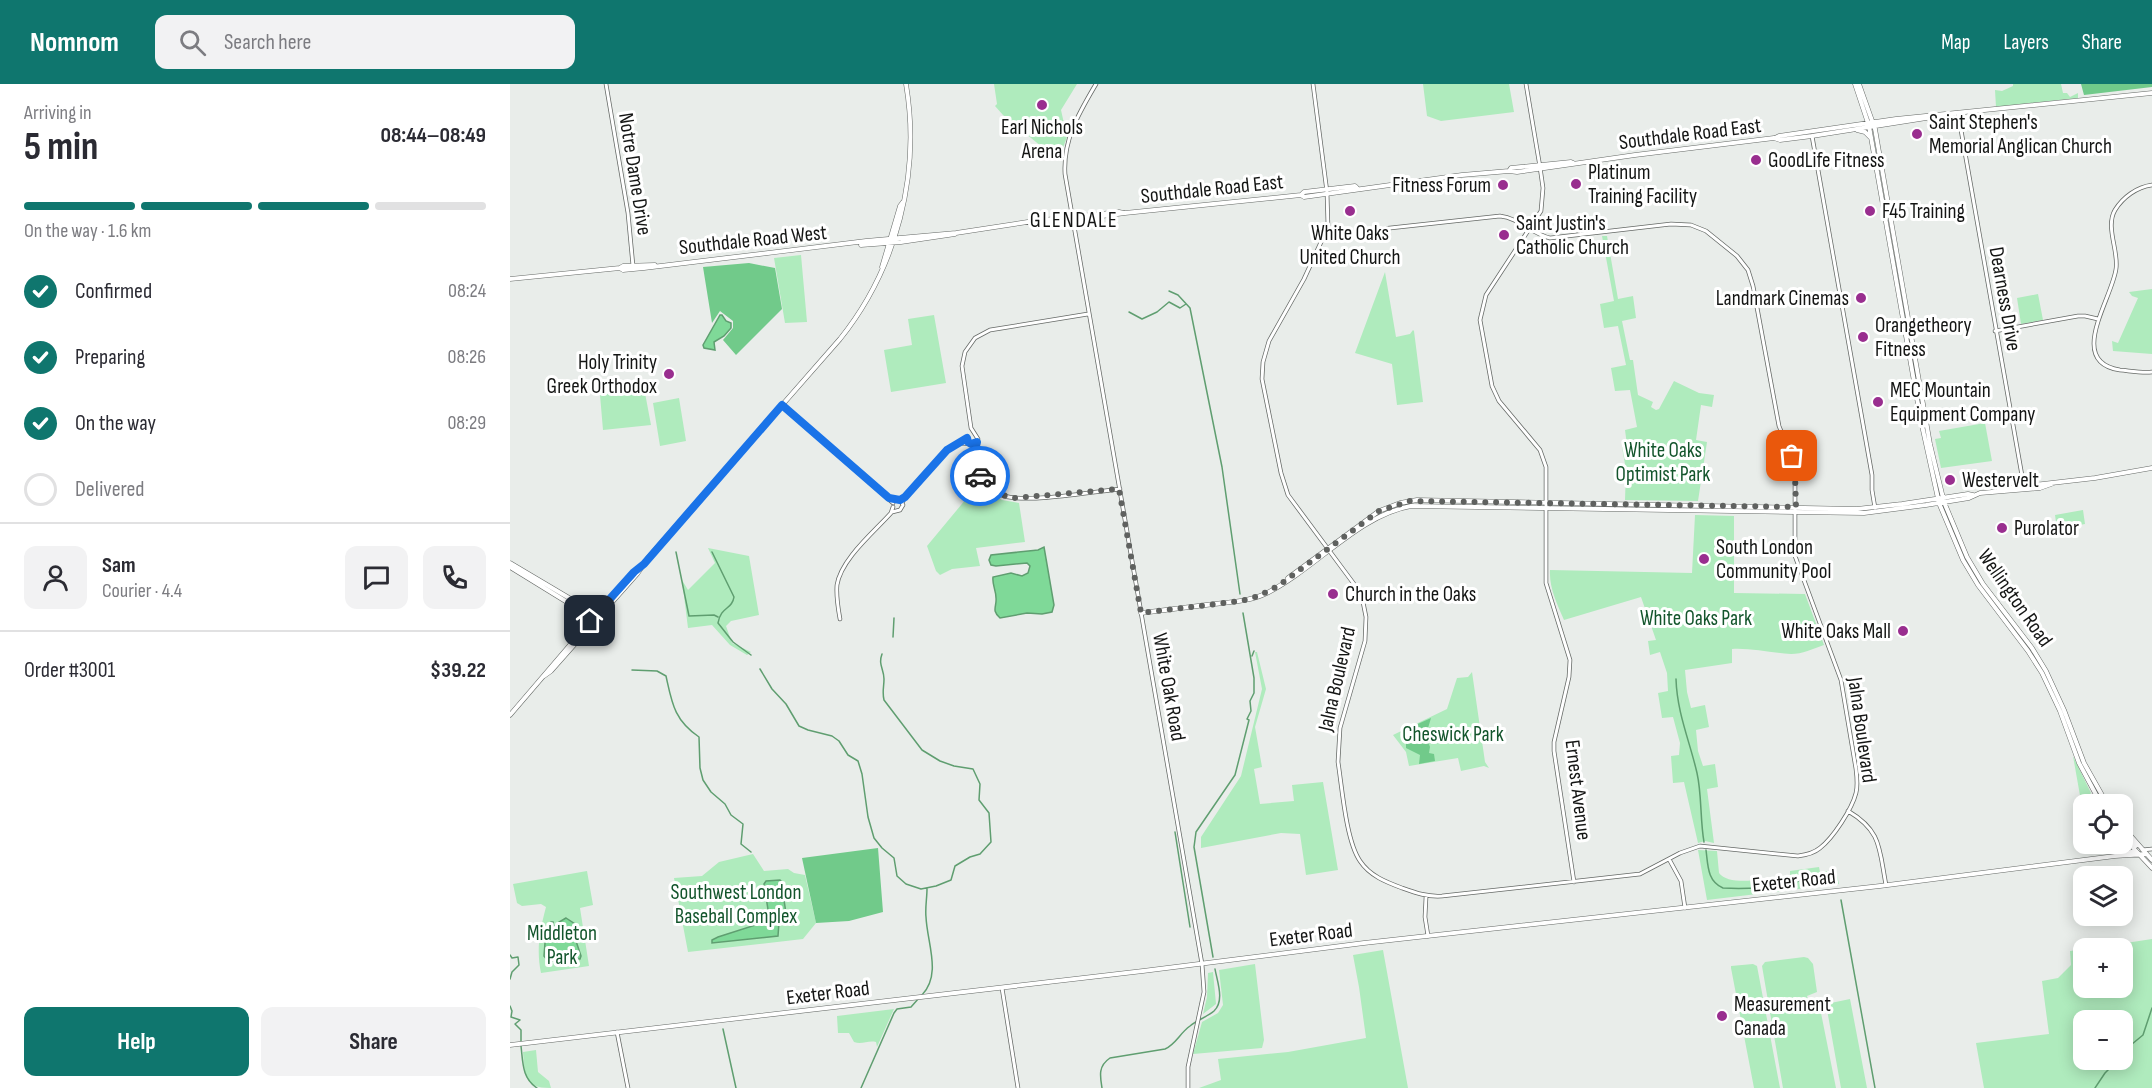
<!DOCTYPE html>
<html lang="en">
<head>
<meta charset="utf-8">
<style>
  body { margin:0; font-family:"Sofia Sans Condensed",sans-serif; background:#f2f2f3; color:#2b2b33; height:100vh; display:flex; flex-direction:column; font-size:22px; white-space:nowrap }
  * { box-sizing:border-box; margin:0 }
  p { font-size:20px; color:#7c7c81 }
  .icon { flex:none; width:33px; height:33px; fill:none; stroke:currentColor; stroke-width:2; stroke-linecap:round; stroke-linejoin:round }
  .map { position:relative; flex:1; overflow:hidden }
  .panel { display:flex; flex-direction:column; background:#fff; width:510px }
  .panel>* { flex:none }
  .fabs { position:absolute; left:1563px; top:710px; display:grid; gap:12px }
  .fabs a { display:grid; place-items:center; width:60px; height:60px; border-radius:12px; background:#fff; box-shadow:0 3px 15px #0003; font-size:30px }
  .pin { position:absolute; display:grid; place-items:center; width:51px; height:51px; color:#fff; margin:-26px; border-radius:12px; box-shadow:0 3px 9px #0006 }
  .courier { position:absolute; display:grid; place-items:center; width:60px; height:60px; margin:-30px; border:4px solid #1a73e8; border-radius:50%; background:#fff; color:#222; box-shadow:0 2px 8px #0007 }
  .head em { font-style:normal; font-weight:700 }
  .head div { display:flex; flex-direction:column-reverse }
  .head { display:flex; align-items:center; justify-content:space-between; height:102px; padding:0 24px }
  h1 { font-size:39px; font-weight:700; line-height:45px }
  .bar { display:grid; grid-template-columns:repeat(4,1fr); gap:9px 6px; align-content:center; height:72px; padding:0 24px }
  .bar i { height:8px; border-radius:4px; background:#e1e1e2 }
  .bar .active { background:#0f766e }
  .bar p { grid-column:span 4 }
  .line { display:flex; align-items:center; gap:15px; padding:0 24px; border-top:2px solid #e1e1e2 }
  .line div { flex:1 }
  .round { display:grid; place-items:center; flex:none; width:63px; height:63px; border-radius:12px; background:#f2f2f3 }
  ol { padding:0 24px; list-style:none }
  li { display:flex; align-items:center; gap:18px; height:66px }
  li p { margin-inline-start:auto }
  li .icon { padding:6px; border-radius:50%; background:#0f766e; color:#fff; stroke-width:4 }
  li:last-child { color:#7c7c81 }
  li i { width:33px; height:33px; border:3px solid #e1e1e2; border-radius:50% }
  .cta { display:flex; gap:12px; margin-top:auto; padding:12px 24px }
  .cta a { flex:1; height:69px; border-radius:12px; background:#0f766e; color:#fff; font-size:24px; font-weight:700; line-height:69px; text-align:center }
  .cta a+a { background:#f2f2f3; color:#2b2b33 }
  header { display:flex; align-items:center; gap:36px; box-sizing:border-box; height:84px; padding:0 30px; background:#0f766e; color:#fff }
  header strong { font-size:28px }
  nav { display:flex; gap:33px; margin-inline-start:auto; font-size:21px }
  .search { width:420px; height:54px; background:#f2f2f3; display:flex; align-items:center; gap:15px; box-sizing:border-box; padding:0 21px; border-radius:12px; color:#7c7c81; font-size:22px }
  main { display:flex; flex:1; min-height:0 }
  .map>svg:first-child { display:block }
</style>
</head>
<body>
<header>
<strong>Nomnom</strong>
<div class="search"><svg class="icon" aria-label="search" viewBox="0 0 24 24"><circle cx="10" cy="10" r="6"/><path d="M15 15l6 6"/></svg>Search here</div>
<nav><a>Map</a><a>Layers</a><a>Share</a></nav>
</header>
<main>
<section class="panel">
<div class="head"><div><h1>5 min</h1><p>Arriving in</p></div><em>08:44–08:49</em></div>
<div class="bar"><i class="active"></i><i class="active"></i><i class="active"></i><i></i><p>On the way · 1.6 km</p></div>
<ol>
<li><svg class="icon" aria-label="check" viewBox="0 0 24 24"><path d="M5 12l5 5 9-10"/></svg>Confirmed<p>08:24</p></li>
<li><svg class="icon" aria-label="check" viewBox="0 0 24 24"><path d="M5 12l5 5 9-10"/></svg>Preparing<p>08:26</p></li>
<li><svg class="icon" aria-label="check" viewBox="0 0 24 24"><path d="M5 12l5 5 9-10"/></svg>On the way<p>08:29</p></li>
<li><i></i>Delivered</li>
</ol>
<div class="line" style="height:108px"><a class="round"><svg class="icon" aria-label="person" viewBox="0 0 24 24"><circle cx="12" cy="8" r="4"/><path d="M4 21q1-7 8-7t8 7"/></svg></a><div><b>Sam</b><p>Courier · 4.4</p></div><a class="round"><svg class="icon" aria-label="chat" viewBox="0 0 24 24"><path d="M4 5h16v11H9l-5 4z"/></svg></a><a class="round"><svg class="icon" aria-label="phone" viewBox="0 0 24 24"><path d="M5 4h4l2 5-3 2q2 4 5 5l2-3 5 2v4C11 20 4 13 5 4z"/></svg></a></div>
<div class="line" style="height:78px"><div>Order #3001</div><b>$39.22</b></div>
<div class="cta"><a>Help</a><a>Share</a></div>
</section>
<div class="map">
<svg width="1642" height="1004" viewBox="0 0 1642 1004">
  <rect width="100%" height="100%" fill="#e9edea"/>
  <path fill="#afebbd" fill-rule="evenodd" d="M484,0H567L551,26L557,53L551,69L537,67L493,31L485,22L487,20Z
    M913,0H999L1004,28L931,37L917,32Z
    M1503,0H1551L1553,9H1557L1560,13L1568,9V14L1486,23L1485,6L1492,7L1503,2Z
    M1092,152H1097L1108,215L1123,212L1126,234L1112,237L1120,276H1123L1128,311L1143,318L1141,323L1146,326L1149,325L1164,297L1189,309L1204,311L1202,323L1191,321L1186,356L1197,358L1188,417L1115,416L1116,386L1112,363L1117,361L1115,346L1127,343L1120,306L1105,307L1101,284L1116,281L1108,242L1094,244L1090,220L1104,217Z
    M291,171L297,238L275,239L264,174Z
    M875,188L886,253L900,250L903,246L904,247L913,318L887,321L882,280L845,269Z
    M1642,205V270L1603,267L1602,257L1608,259L1628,214L1622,212L1619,208Z
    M1528,210L1533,236L1511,240L1507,214Z
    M424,231L436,299L381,308L374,266L402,261L398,235Z
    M112,308L135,309L141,341L93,346L90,311Z
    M169,314L176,357L150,362L143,319Z
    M1475,339L1482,377L1431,384L1425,355L1431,354L1429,347Z
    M472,403L492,416L509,419L515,458L466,464L470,482L442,485L430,491L426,487L417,462L456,415Z
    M1573,426L1575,440L1547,445L1545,431Z
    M1185,431L1224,432V509L1295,510L1314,561C1303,565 1292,570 1281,570C1261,569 1242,564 1222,565V579L1175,586L1177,608L1181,624L1195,621L1199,643L1186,646L1188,667L1193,682L1205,680L1208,703L1197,705L1204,759L1195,757L1188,759L1174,698L1163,699L1161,672L1169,671L1170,659L1163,633L1152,634L1148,609L1158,607L1157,589L1150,568L1140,571L1138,557L1146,556L1131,513L1054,536C1047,520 1039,504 1040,486L1182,489Z
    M198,464L239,472L249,531L221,537L216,542L222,559L241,568L237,571L220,561L202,541L178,544L172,496L178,506L205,479Z
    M745,568H747L756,605L745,643L752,683L744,685L750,720L784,717L782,701L813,698L828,786L796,791L790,750L771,749L691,764V753L731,692L752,605Z
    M962,588L975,678L979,684L974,682L951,687L948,674L899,682L896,668L883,651L937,625L947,594L958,593Z
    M1563,672L1581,709L1574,718L1571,717Z
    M1188,766L1207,767L1209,789C1220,804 1262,793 1280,792V787L1309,783L1310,788L1326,786L1329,800L1197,816Z
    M243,770L254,787L278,785L284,789L295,791L306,839L293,855L178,868L164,794L192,792L209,778Z
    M77,787L83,821L70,824L79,882L31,889C26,865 30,846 36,823L31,820L12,822L7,819L3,800Z
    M1642,855V1004H1474L1466,959L1539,950L1532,897L1548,894L1561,881L1560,867L1573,865L1574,903H1612V864H1583ZM1574,936H1612V975H1574Z
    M873,866L898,1004H689L711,996L708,975L778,968L856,954L849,903L843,871Z
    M1294,873L1298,874L1303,880L1307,908L1297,912L1299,919H1309L1326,1004H1273L1252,882L1255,878Z
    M745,880L754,956L752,964L683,970L692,938L708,929L713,921L709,886Z
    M1243,880L1247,882L1270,1004H1244L1221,884V882Z
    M703,888L706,920L693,930L697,913L698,889Z
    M1340,915L1357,1004H1331L1316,920Z
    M384,925L367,963L366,958C358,956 352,961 344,958L339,949H328L327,932Z
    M26,966L28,988L39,997L41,1004C13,1004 15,991 13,968Z"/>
  <path fill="#71ca8a" d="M1571,0H1642V3L1574,11Z
    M239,179L265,184L272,225L226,271L213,256L223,244V237L210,227L202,239L193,183Z
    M921,634L916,651L920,663L919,669L924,670L925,677L909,680L910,671L896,664V654L890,648Z
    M368,764L373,828L339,837L306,839L292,774Z"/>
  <path fill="#7fd998" stroke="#5f9e70" stroke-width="1.5" d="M210,231H212L216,237L221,239V244L214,252L204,258L205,266L194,264L193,261Z
    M534,463L544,521L542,528L532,530L517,529L490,534C481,526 487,523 486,514C486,506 482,501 483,493L501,489L512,492L518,489L520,482L517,479L486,482L481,481L479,476L481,471L528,466Z
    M270,796L271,797L276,829L275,831L261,833L259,832L254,800L256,797Z
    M56,834L65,840V854L71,872L70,875H66L62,865L60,864L57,867L58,874L56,877H38L34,872L36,846L41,838H43L44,844L54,854H57L56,845L50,841L49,838Z
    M267,836L269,838L268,852L202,859V856L208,853L255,838Z"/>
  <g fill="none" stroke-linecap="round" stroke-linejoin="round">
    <path stroke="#5f9e70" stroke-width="1.5" d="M659,207L668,211L680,224L712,383L730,510
      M619,228L632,235L647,228L659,218L670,224L676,220
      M166,468L179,532L204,531L208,533
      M202,468L224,513C222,526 211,522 208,539L223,558L241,571
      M383,553L384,534
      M742,572L744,567
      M250,585L262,605L276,620L289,642L298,646L322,652L329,657L338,671L348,677L352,690L358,733L364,754L372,764L384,774L387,792L396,800L411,805L426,802L441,796L445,782L460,773L470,770L481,758L479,729L469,716L470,700L463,685L444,682L430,677L412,666L374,616C372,608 374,603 374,595C374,585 368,581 372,570
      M122,586L147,587L156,592C162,619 164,636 189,653L190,684L193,696L201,708L215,720L221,731L233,740L231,760L241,768
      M1166,595C1167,629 1180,658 1187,689C1192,711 1190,736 1194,758
      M665,748L680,843
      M1196,766C1198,781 1197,797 1213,804C1231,805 1253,804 1271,801C1288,799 1301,790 1317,800
      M1331,816L1365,1004
      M0,871L2,874L8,873L9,881L2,888L0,895
      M703,873L684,763L686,748L725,691L739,636L737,635L741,627L740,617L744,609V594L733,529
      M412,911C432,890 417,859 416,833C415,824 417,814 417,805
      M0,922L2,927L1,933L10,936L5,940L11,946V957
      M213,945L226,1004
      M11,962C13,979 12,994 27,1004
      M1612,970L1616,965L1633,951L1642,924
      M351,1004L384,929L387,925L401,923L409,914
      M592,1004C590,992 588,982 600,974L655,965C666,960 670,949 680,942C687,936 697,933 704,927C715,917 707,897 705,885
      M1585,1004L1595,989L1609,975"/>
    <g stroke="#656966" stroke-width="4.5">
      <path id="tertiary" d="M96,0L118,129L123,182
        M586,0C569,29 553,55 555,90L692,880L694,908L678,983V1004
        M803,0L817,108L818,143L794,195L759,257L753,278L752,295L771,389L778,411L844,500L853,518L856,533L855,557L830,644L828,678C832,703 836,757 850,777C860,792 876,798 892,804C906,809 917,813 932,812L1130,790L1170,769L1190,762L1288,772C1296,771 1304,769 1310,764C1323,754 1342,725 1346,709C1348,701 1347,693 1346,685L1331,596L1285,472V381L1269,342L1243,202L1238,186L1227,172L1196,147L1181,141L1161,140L1040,154C1022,150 1009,134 990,132L816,151
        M1016,0L1030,83L1033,104L1031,127L976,211L970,236L982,302L989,317L1030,366L1036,383V499L1060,576L1059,593L1044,658V667L1064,798
        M1448,29L1514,403
        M1302,52L1362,391V406L1365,424
        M1642,101C1627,103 1613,113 1605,126C1595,143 1609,167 1606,185C1602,215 1556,278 1610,286C1621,287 1631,289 1642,288
        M1485,247L1568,232H1575L1588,235
        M272,321L383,419
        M449,359L463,360L468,355L461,344L452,282L455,268L465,254L480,246L578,230
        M466,360C464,368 465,379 468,387C473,399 482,408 494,412C518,419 582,408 610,405
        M381,414L390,416L393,421L390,426L382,428
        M392,419L395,413L437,366L457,353
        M330,535C328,524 326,512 327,501C331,475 364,448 381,429L383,423
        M1338,727C1372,747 1369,765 1376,801
        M1632,766L1642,765
        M1159,775L1171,797L1175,824
        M916,813L915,833L918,852
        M492,904L508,1004
        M107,948L118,1004"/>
    </g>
    <g stroke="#656966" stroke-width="5">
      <path id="secondary" d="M1345,0L1359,42L1411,337L1429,419L1453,476L1468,501L1518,567L1532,589L1550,627L1569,679L1591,720
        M1349,0L1365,45L1420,360L1434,418L1457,473L1473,500L1522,564L1536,587L1554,626L1574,679L1597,720
        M1347,46L1355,48L1361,54
        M1265,54L1269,52L1386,35L1642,9
        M999,87L1001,84L1061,78L1063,79
        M791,111L794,108L845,102L847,104
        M520,139L532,140L615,129L791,111L794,113L952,91L999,87L1007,88L1125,71L1264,54L1270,56L1302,52L1448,29
        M351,161L391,158L445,150
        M372,183L390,122L393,118
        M110,184L113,186L134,184L356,157L446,149L524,137L609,128L614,129
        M0,195L110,184L113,182L145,181
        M1488,407L1490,405L1585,394L1642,384
        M0,479L86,530
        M0,483L83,534
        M778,494L869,427L890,419L907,416L1347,425L1392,420L1458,410L1463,411
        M631,529C655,526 680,523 704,520C722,518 741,517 757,509C805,485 849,431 901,422L1354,429L1416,421L1459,414L1470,409L1530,404L1544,399
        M34,592L41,587L127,490L138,474L330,255C387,184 411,90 396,0
        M0,631L90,526L124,488L131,482
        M1612,742L1642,776
        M1612,749L1626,762
        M1612,752L1642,784
        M1607,771L1626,767
        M0,961L633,887L854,859L1370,802L1605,772L1636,770"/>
    </g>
    <use href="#tertiary" stroke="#fff" stroke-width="3"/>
    <use href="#secondary" stroke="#fff" stroke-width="4"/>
  </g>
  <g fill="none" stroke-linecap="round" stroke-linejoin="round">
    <path stroke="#5f615f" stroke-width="6" stroke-dasharray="0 10.8" d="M470,392L480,404L486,409L504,414L609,405L631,529L731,517L749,512L768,502L869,427L900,417L1286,423L1285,389L1282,372"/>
    <path stroke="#1a73e8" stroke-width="8" d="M80,537L124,488L134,480L272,321L379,414L390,416L395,413L437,366L457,354L458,358L461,360L467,358L465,366L470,392"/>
  </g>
  <g fill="#992e8f" stroke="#fff" stroke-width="2">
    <circle cx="532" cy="21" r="6"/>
    <circle cx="1407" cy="50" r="6"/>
    <circle cx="1246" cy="76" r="6"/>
    <circle cx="1066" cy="100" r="6"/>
    <circle cx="993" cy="101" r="6"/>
    <circle cx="840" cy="127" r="6"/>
    <circle cx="1360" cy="127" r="6"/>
    <circle cx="994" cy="151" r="6"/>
    <circle cx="1351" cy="214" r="6"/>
    <circle cx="1353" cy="253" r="6"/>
    <circle cx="159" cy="290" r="6"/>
    <circle cx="1368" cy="318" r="6"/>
    <circle cx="1440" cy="396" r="6"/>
    <circle cx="1492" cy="444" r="6"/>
    <circle cx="1194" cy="475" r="6"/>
    <circle cx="823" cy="510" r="6"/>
    <circle cx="1393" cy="547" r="6"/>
    <circle cx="1212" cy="932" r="6"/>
  </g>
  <g text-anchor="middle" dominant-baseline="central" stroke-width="6" stroke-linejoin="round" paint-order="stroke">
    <g font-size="21" fill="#141514" stroke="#fff" text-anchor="start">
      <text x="1419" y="38">Saint Stephen's<tspan x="1419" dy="24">Memorial Anglican Church</tspan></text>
      <text x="532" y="43" text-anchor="middle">Earl Nichols<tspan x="532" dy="24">Arena</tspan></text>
      <text x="1258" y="76">GoodLife Fitness</text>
      <text x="1078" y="88">Platinum<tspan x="1078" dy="24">Training Facility</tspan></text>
      <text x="981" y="101" text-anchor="end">Fitness Forum</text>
      <text x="1372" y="127">F45 Training</text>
      <text x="1006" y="139">Saint Justin's<tspan x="1006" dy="24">Catholic Church</tspan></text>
      <text x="840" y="149" text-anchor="middle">White Oaks<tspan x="840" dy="24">United Church</tspan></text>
      <text x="1339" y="214" text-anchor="end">Landmark Cinemas</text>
      <text x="1365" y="241">Orangetheory<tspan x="1365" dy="24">Fitness</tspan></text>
      <text x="147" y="278" text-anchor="end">Holy Trinity<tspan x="147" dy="24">Greek Orthodox</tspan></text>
      <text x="1380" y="306">MEC Mountain<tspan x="1380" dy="24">Equipment Company</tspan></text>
      <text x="1452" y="396">Westervelt</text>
      <text x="1504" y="444">Purolator</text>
      <text x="1206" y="463">South London<tspan x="1206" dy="24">Community Pool</tspan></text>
      <text x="835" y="510">Church in the Oaks</text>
      <text x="1381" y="547" text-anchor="end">White Oaks Mall</text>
      <text x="1224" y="920">Measurement<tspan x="1224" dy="24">Canada</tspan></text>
    </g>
    <g font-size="21" fill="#141514" stroke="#fff">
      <text transform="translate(1180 50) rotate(-7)">Southdale Road East</text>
      <text transform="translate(125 90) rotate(81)">Notre Dame Drive</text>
      <text transform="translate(702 105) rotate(-6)">Southdale Road East</text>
      <text transform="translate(243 156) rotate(-6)">Southdale Road West</text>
      <text transform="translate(1495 215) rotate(80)">Dearness Drive</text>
      <text transform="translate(1505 514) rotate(55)">Wellington Road</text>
      <text transform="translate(827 595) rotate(-77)">Jalna Boulevard</text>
      <text transform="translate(659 603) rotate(80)">White Oak Road</text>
      <text transform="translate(1352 646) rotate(82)">Jalna Boulevard</text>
      <text transform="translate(1068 706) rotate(83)">Ernest Avenue</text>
      <text transform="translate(1284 797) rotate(-6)">Exeter Road</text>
      <text transform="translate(801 851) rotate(-7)">Exeter Road</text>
      <text transform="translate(318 909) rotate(-7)">Exeter Road</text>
    </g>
    <g font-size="21" fill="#13552c" stroke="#fff">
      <text x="1153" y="366">White Oaks<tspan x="1153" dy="24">Optimist Park</tspan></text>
      <text x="1186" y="534">White Oaks Park</text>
      <text x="943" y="650">Cheswick Park</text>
      <text x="226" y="808">Southwest London<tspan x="226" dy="24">Baseball Complex</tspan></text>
      <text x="52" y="849">Middleton<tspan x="52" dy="24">Park</tspan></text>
    </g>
    <g font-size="22" letter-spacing="1.5" fill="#141514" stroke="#fff">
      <text x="564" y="136">GLENDALE</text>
    </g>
  </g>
</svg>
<div class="fabs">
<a><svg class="icon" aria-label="locate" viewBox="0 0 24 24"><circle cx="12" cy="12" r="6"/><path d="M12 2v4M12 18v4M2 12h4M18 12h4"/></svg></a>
<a><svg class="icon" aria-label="layers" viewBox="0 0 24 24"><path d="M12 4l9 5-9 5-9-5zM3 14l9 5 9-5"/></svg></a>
<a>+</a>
<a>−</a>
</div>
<div class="pin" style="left:1282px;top:372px;background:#ea580c"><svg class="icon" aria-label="bag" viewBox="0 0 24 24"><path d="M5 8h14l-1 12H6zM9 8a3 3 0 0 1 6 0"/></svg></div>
<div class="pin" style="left:80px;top:537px;background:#1f2937"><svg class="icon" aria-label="home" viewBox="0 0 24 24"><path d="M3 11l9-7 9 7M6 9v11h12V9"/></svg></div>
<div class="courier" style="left:470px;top:392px"><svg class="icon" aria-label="car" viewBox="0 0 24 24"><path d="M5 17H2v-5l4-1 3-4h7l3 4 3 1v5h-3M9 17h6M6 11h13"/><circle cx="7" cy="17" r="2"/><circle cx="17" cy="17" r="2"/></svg></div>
</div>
</main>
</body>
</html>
